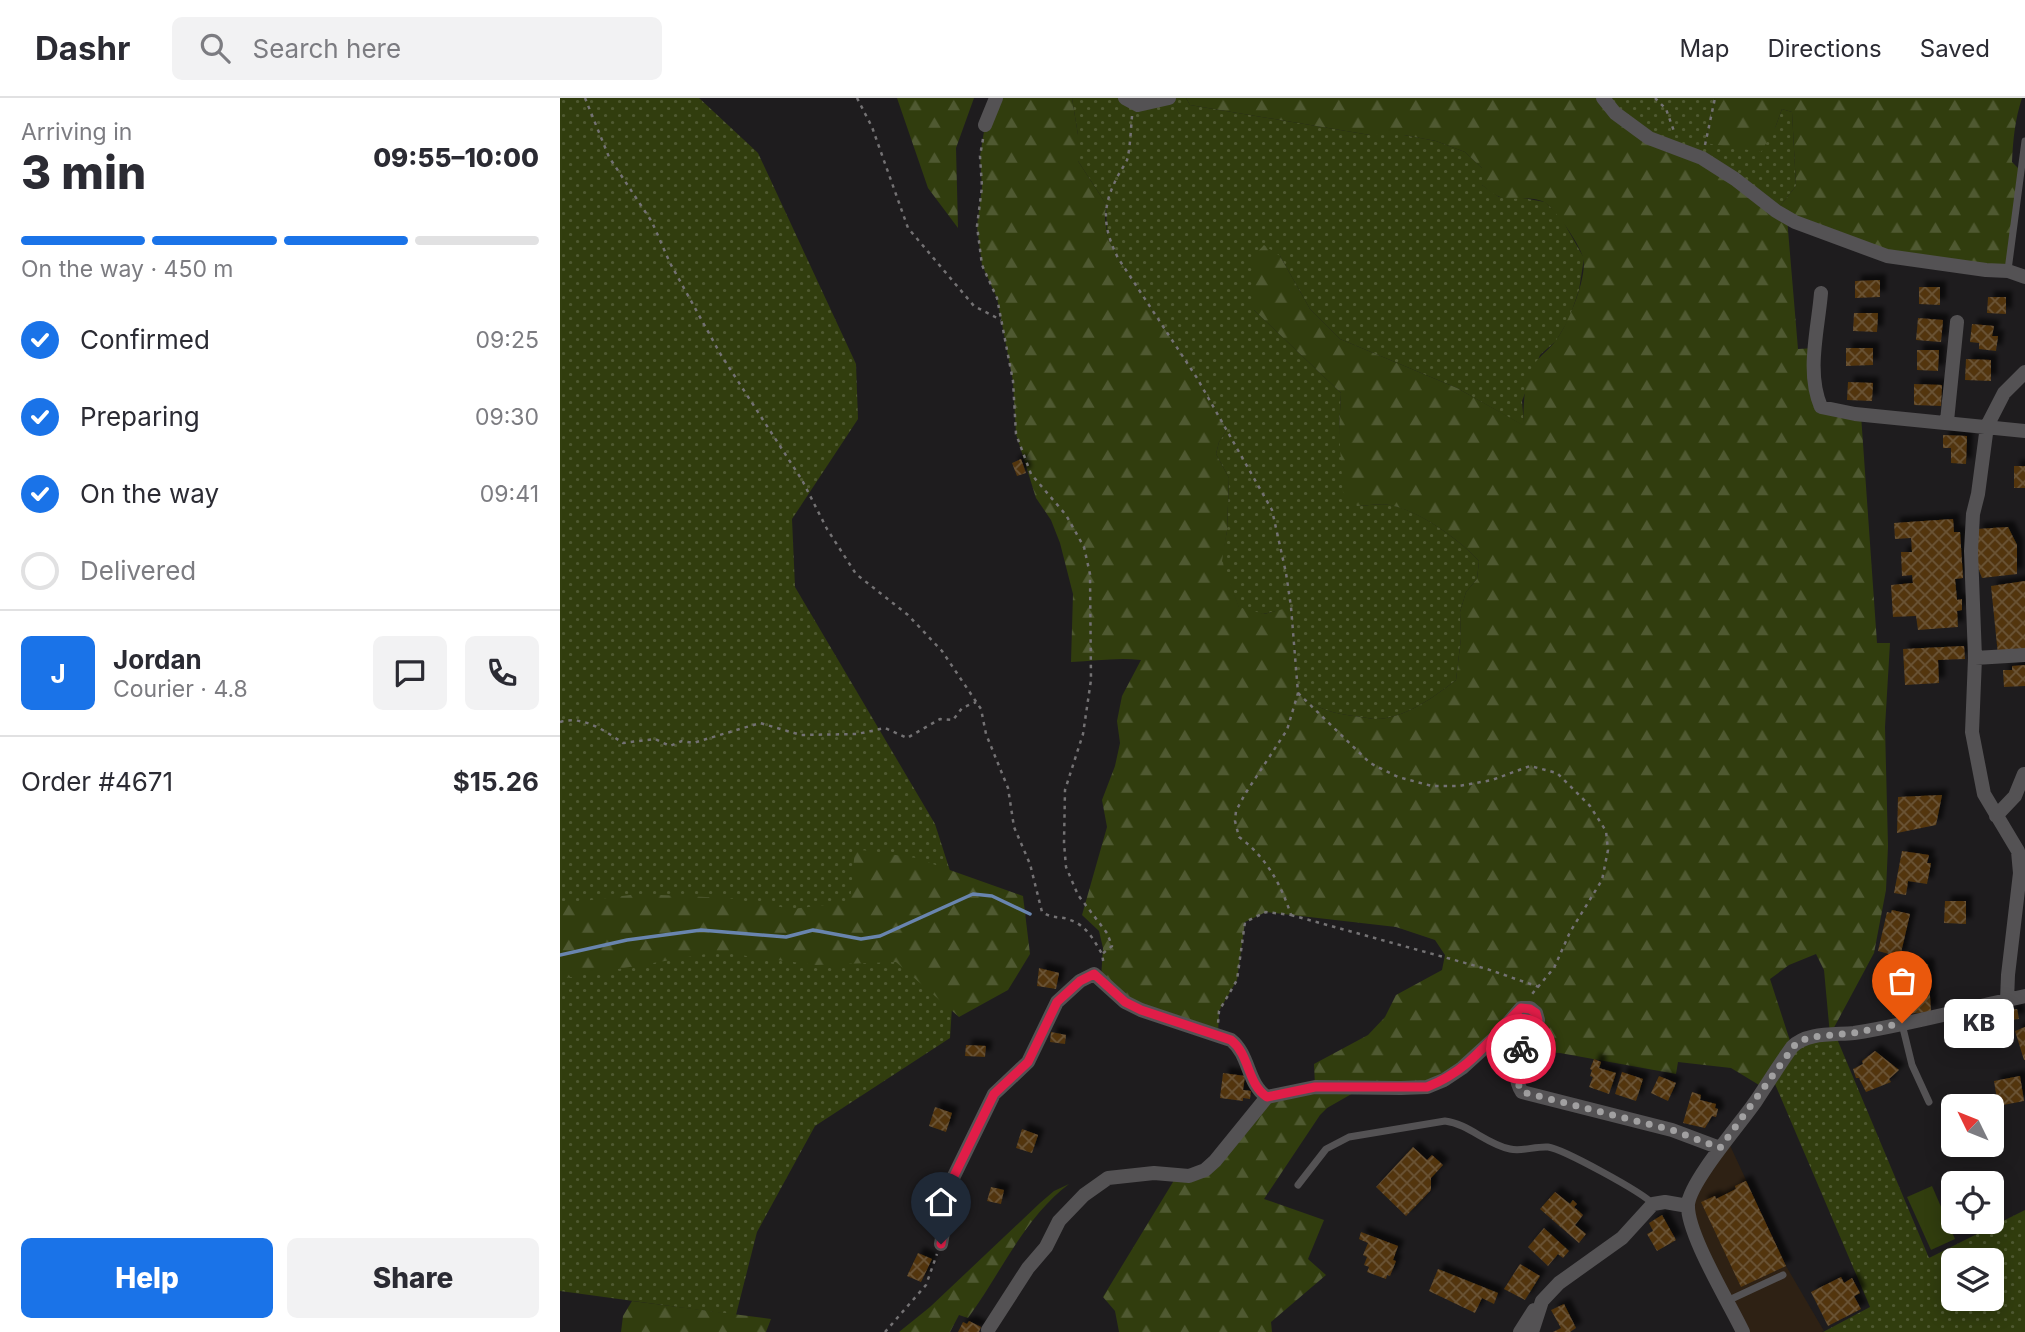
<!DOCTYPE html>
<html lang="en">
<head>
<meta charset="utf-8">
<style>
  body { margin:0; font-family:Inter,sans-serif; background:#f2f2f3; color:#2b2b33; height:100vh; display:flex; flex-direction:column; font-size:26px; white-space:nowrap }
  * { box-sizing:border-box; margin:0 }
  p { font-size:23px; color:#7c7c81 }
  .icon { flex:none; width:38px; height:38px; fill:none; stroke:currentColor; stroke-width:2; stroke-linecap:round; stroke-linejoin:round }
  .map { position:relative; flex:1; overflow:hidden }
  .panel { display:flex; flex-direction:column; background:#fff; width:560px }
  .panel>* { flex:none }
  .needle { width:46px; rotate:313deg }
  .controls { position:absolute; left:1381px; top:996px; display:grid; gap:14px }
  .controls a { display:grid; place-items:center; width:63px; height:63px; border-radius:10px; background:#fff; box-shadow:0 4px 18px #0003; font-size:35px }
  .pin { position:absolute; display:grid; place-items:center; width:60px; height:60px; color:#fff; margin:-72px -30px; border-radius:50% 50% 50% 0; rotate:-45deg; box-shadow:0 0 7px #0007 }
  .pin .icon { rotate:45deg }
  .courier { position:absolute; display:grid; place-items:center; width:70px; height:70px; margin:-35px; border:5px solid #e11d48; border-radius:50%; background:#fff; color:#222; box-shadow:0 2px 9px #0007 }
  .bubble { position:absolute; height:49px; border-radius:10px; background:#fff; box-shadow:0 4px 18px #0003; font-size:23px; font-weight:800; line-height:49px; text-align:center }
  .summary em { font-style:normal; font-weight:800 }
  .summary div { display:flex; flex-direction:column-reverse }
  .summary { display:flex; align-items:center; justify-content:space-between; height:119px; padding:0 21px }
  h1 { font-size:46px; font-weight:800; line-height:52px }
  .bar { display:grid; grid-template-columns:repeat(4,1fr); gap:10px 7px; align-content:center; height:84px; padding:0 21px }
  .bar i { height:9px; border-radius:5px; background:#e1e1e2 }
  .bar .active { background:#1a73e8 }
  .bar p { grid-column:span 4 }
  .line { display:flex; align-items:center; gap:18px; padding:0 21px; border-top:2px solid #e1e1e2 }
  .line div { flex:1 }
  .round { display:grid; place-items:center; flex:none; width:74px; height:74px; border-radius:10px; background:#f2f2f3 }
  ol { padding:0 21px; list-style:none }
  li { display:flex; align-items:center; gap:21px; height:77px }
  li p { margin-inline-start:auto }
  li .icon { padding:7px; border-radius:50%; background:#1a73e8; color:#fff; stroke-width:4 }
  li:last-child { color:#7c7c81 }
  li i { width:38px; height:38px; border:4px solid #e1e1e2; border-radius:50% }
  .button { display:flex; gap:14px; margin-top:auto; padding:14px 21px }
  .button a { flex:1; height:80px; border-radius:10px; background:#1a73e8; color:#fff; font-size:28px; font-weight:800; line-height:80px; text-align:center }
  .button a+a { background:#f2f2f3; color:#2b2b33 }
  header { display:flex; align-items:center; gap:42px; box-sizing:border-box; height:98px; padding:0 35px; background:#fff; border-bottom:2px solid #e1e1e2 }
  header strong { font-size:33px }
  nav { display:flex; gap:38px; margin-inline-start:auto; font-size:24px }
  .search { width:490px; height:63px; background:#f2f2f3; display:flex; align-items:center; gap:18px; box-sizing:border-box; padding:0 24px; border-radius:10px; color:#7c7c81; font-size:26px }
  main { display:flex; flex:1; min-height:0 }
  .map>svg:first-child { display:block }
</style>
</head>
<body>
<header>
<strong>Dashr</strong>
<div class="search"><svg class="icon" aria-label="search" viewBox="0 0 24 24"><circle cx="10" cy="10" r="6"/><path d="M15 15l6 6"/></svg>Search here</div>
<nav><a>Map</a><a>Directions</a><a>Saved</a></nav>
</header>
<main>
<section class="panel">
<div class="summary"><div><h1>3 min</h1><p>Arriving in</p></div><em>09:55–10:00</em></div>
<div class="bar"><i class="active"></i><i class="active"></i><i class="active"></i><i></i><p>On the way · 450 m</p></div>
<ol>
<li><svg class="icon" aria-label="check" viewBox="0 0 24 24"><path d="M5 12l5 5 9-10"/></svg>Confirmed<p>09:25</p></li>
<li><svg class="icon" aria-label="check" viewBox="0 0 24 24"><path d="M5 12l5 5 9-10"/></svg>Preparing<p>09:30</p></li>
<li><svg class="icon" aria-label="check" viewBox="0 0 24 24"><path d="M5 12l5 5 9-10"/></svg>On the way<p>09:41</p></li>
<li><i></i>Delivered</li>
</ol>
<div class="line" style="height:126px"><b class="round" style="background:#1a73e8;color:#fff">J</b><div><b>Jordan</b><p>Courier · 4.8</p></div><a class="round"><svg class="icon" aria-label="chat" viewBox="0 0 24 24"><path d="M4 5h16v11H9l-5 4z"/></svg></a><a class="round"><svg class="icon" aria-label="phone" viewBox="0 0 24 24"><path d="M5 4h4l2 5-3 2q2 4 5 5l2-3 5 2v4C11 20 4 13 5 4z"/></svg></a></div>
<div class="line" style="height:91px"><div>Order #4671</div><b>$15.26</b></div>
<div class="button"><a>Help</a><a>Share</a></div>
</section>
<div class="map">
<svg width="1465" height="1234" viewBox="0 0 1465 1234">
  <defs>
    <pattern id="grass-dots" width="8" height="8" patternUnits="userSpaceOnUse" patternTransform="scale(1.75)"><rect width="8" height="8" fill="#313d0e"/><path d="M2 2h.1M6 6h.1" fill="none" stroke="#4f5931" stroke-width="1.8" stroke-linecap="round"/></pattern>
    <pattern id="forest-firs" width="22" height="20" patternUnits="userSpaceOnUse" patternTransform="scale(1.75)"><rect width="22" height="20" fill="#313d0e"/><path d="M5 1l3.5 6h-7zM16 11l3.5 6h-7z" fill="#4f5931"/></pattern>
    <pattern id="building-cross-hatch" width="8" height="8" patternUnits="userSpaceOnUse" patternTransform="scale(1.75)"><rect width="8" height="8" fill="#523611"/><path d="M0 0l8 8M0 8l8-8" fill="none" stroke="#6b5334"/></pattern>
    <filter id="shadow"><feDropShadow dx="6" dy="-6" stdDeviation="2" flood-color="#0009"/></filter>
  </defs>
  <rect width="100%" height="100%" fill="#1e1c1e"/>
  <path fill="#2e2114" d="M1167,1041L1226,1168L1264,1233L1262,1234H1183L1134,1135L1131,1096Z"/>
  <path fill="url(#grass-dots)" fill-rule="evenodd" d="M0,0H139L198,55L296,266L298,321L232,421L235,489L375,726L399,801L390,940L255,1028L197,1134L176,1217L0,1193Z
    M512,0H626L630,7L810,37H844L876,43L905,54L922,70V87L939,99L962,100L985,104L1000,118L1024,160L1019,192L1009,221L996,243L980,257L962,303L964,328L897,290L780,241L750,211L720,158L694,212L781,295L779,333L797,408C808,408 820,405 831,407C859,413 899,441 919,463L917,481L906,494L900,514L901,540L896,582C874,599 843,622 814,621C805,620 796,618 787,617C768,614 752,608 738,595L731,510L703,516L679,510L661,463L667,433L669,380L656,356L659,344L667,332L637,280L558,160L547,138L546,106L518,63V37Z
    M1043,0H1155L1145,45L1215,30L1222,11L1232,14L1236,88L1216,113L1089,40Z
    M1275,936L1369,1160L1465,1112V1234H1263L1310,1209L1212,979L1229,953ZM1393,1162H1432V1200H1393Z"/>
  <path fill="url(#forest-firs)" d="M337,0H414L396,50L398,130L368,90Z
    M436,0H512L518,37V63L546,106L545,120L547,138L558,160L637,280L667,332L659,344L656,356L669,380L667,433L662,463L679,509L704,516L731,509L738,595C752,608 768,614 787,617C796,618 805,620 814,621C843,622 874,599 896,582L901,540L900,514L906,494L917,481L919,463C899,441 859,413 830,407C820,405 808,408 797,408L783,394L779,333L781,295L694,212L692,160L704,147L720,158L750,211L780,241L897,290L963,327C964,307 963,294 970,274C976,259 988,254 997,241C1008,226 1028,178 1023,160C1021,148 997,114 987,106C973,96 955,104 940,99C934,97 927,91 922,87V70L905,54L876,43L844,37H810L630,7L626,0H1043L1055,15L1142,60L1216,113L1236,88L1232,14L1222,11L1215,30L1201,54L1145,45L1155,0H1462C1455,21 1453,42 1452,64L1461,73L1448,173L1356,163L1227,120L1238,251L1256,250L1261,308L1301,317L1317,545H1330L1325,629L1328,748L1326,792L1314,855L1270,937L1264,872L1256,856L1229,867L1210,881L1232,949L1204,990L1171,970L1118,964L1116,976L1000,955L960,953L972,929L970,910L884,982L802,990L767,1010L760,1017L704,1101L764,1122L748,1161L766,1177L711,1224L712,1234H559L555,1213L543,1199L613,1084V1077L645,1072L707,999L755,988L754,966L808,937L825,919L836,897L882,872L885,857L875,842L836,829L706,814L685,824L677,882L659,913L658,936L581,912L541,881L543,850L539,833L522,817L547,729L542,702L555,668L560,645L557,623L562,598L581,562C558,559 535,563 511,564L513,496L500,445L491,422L476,400L456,336L453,283L437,200L422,167L417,128L422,89L420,58L425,27Z
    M295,751L356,760L463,798L470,856L448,892L399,919L336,864L256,867L157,854L0,881V806L78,796L168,800L232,811L290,804Z
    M509,1086C464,1120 441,1175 408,1220L399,1217L390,1234H339L370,1209L480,1105L494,1093Z
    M72,1203L211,1221L206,1234H61L63,1218Z"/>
  <path fill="#313d0e" d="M1372,1088L1395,1141L1371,1152L1347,1099Z"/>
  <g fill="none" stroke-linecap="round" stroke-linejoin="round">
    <path stroke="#6985af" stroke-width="3.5" d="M0,857L67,842L141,832L226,839L253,832L301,841L320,838L413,796L432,798L470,816"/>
  </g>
  <path fill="url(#building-cross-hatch)" filter="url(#shadow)" d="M1320,182V199L1295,200V183Z
    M1359,189H1380V207L1359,206Z
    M1428,199H1446V216L1427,215Z
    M1294,215H1318L1317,234L1293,233Z
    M1358,220L1383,222L1381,244L1356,242Z
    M1412,226L1434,228L1432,238H1438L1436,253L1419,251V245L1410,244Z
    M1286,250H1313V267L1286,268Z
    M1357,252H1379L1378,273L1357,272Z
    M1406,261L1431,262V283L1405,282Z
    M1288,284L1313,285L1312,303L1287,302Z
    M1354,286L1382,287L1381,308L1354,307Z
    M1383,337L1407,338L1406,366L1391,365V350H1383Z
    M461,361L466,375L457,378L452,365Z
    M1454,368H1465V390H1454Z
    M1393,421L1394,434H1400L1403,480L1395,481L1397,502L1402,501V512L1397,513L1398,529L1358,532L1356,518L1333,519L1331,487L1353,485L1352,477L1342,478L1341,454H1352L1351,440L1335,441L1334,425Z
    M1448,429L1457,447V476L1422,480L1418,470L1417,431Z
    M1465,483V554L1438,557L1431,488Z
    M1404,548L1405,561L1378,562L1379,585L1345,587L1343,551Z
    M1465,567V588L1444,589L1443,572H1452V568Z
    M1382,697L1376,727L1337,735L1338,699Z
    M1342,753L1369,757L1367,765H1371L1367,786L1348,783L1346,797L1334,795Z
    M1385,803H1406V826L1384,825Z
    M1332,812L1350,816L1340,859L1318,853L1327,814L1331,815Z
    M1368,866L1371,914L1332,917L1331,894H1325L1324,885H1332L1331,869Z
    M479,870L499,875L496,891L477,888Z
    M1457,911L1459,921L1450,922L1448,912Z
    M1431,915H1440L1439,937H1430V929L1418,930L1417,920Z
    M1465,929V962H1464L1455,933Z
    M491,934L506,937L505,946L490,944Z
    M406,947L426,948L425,959L405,958Z
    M1315,953L1339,972L1329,981L1331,984L1306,994L1299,980H1296L1293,971L1303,966L1302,963Z
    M1034,961L1041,964L1039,970L1056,975L1049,996L1029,989L1033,979L1030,978L1032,972L1030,971Z
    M1062,974L1083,981L1076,1003L1055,996Z
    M663,975L685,978L683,992L691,993L690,1001L683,1000V1003L660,1000Z
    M1099,978L1116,985L1108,1003L1091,995Z
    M1460,978L1464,1003L1438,1008L1434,983Z
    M1132,994L1141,997L1140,1002L1156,1006L1155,1010L1158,1011L1156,1019L1152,1018L1145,1030L1123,1025Z
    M375,1009L392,1015L386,1034L369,1028Z
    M462,1031L478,1037L472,1055L456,1050Z
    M853,1049L867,1062L872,1057L883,1067L871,1080V1092L846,1118L816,1089Z
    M1186,1083L1226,1168L1181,1189L1141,1104L1155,1098L1156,1101L1176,1091L1175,1088Z
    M431,1089L444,1092L441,1106L427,1103Z
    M995,1094L1010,1106L1013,1102L1017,1106L1014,1109L1023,1117L1015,1127L1026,1136L1019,1145L980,1111Z
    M1102,1117L1116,1142L1097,1153L1087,1136L1093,1133L1089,1125Z
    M984,1130L1009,1153L1003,1160L998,1156L988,1168L968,1149Z
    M801,1134L838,1148L833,1162L836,1163L830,1178L827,1177L826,1181L807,1174L809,1169L804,1167L807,1159L803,1157L808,1145L799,1141Z
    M358,1155L372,1161L361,1184L347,1178Z
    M960,1166L980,1178L965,1202L944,1191Z
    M878,1171L938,1195L934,1206L922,1200L915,1215L869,1193Z
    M1281,1179L1284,1185L1292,1180L1300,1195L1294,1198L1301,1211L1268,1228L1251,1194Z
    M1004,1206L1016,1230L1010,1234H993L1001,1230L991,1212Z
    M409,1223L421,1229L419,1234H398L403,1224L407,1226Z"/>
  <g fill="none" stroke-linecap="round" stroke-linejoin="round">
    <path stroke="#747274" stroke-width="2.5" stroke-dasharray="3.5 5" stroke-linecap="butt" d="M25,0L49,59L92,124L110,165L161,257L242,382L267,431L296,476L348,517L382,553L421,611L426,636L448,690L454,729L470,766L482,814C495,822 499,817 510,822C526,827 534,842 542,856
      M297,0L312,29L348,130L414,208L441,222
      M1095,0L1106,11L1115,36
      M572,18C571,29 570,53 567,62C563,70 557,78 554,86C541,113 545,134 558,160L637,280L712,412L726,475L731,509L738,595L727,632L685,696L676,713L675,723L679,739C706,759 721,786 731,817L706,814L685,824L677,882L659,913L658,926
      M423,41L420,58L422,89L417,128L422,167L437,200L453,283L456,336L471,376L506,417L524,449L530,476L531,582L523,636L505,692L504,745L506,769L518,797L547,835L552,848L542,856L544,868
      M1145,47L1155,0
      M738,595L810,665L838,679L872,688H899L932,682L970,668L997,675L1030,708L1046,733L1048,752L1042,782L1010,834L994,870L972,896
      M0,624C23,617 45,633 63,645L95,641L110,648L122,643L133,645L200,625L241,637L297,636L325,630L347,640L380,621L393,622L402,610L416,604
      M731,817L927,871L979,889
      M325,1234L366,1187L377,1156"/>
    <path stroke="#545254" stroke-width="7" d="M1448,172L1465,43
      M1342,926L1352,967L1369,1004
      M738,1087L766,1051L789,1039L885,1023C909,1026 926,1046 950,1051C962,1054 975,1048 988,1049C1003,1051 1082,1094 1093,1106
      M1167,1203L1223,1177"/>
    <path stroke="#545254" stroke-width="14" d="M565,0L578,7L609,0
      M1043,0L1055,15L1089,40L1142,60L1175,81L1216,113L1235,124L1327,158L1426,172L1448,173L1465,179
      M425,27L436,0
      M1261,195C1258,232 1246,274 1261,309L1295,316L1465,333
      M1387,323L1397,224
      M1415,560L1465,557
      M1436,718L1455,698L1464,676
      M1447,902L1448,877L1460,775L1458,753L1424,696L1412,634L1415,560L1411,453L1413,416L1418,396L1427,328L1444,295L1465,274
      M381,1146L392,1082L434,996L468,964L497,904L520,883L534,876L565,904L581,912L671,942C690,957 687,986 707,999
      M428,1232L468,1170L486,1149L499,1123L524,1097L548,1080L594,1075L629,1078L645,1072L655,1063L707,999L755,989L841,990L867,989L884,982L902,970L937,938L961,910H970L976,915L978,922C963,940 948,973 962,994L1112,1032L1160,1050
      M960,1234L974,1212
      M972,1234L982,1203L999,1185L1062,1140L1093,1106L1105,1104L1128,1108
      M1183,1234C1170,1206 1126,1135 1128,1106C1131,1082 1181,1025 1196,1003C1208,985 1219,967 1232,949C1246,934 1275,937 1294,935C1352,926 1408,910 1465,898"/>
  </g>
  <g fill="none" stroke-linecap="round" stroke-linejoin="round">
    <path stroke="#a1a0a1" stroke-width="7" stroke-dasharray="0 12.6" d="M961,951L955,979L962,994L1112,1032L1160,1050L1237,944L1251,939L1294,935L1342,925"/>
    <path stroke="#e11d48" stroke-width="9" d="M381,1146L392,1082L434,996L468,964L497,904L520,883L534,876L565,904L581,912L671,942C690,957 687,986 707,999L755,989H867C912,971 928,942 961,910L970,911L976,915L978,922L961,951"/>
  </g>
</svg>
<div class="controls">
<a><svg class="needle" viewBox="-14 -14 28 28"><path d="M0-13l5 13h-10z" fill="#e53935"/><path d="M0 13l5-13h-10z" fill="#7c7c81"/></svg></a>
<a><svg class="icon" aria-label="locate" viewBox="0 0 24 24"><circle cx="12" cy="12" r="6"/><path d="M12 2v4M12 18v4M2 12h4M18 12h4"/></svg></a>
<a><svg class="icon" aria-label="layers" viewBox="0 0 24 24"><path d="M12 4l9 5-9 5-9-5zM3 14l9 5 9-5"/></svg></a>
</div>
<div class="pin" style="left:1342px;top:925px;background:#ea580c"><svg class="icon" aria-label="bag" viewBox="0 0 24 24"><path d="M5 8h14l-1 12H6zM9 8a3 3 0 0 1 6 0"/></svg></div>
<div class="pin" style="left:381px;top:1146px;background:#1f2937"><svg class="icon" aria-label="home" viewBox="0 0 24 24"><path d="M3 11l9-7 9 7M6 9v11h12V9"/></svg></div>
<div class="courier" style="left:961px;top:951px"><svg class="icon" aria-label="bike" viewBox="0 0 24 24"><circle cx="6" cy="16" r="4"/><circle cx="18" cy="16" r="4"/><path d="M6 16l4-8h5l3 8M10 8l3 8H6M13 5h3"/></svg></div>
<div class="bubble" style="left:1384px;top:901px;width:70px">KB</div>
</div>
</main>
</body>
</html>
